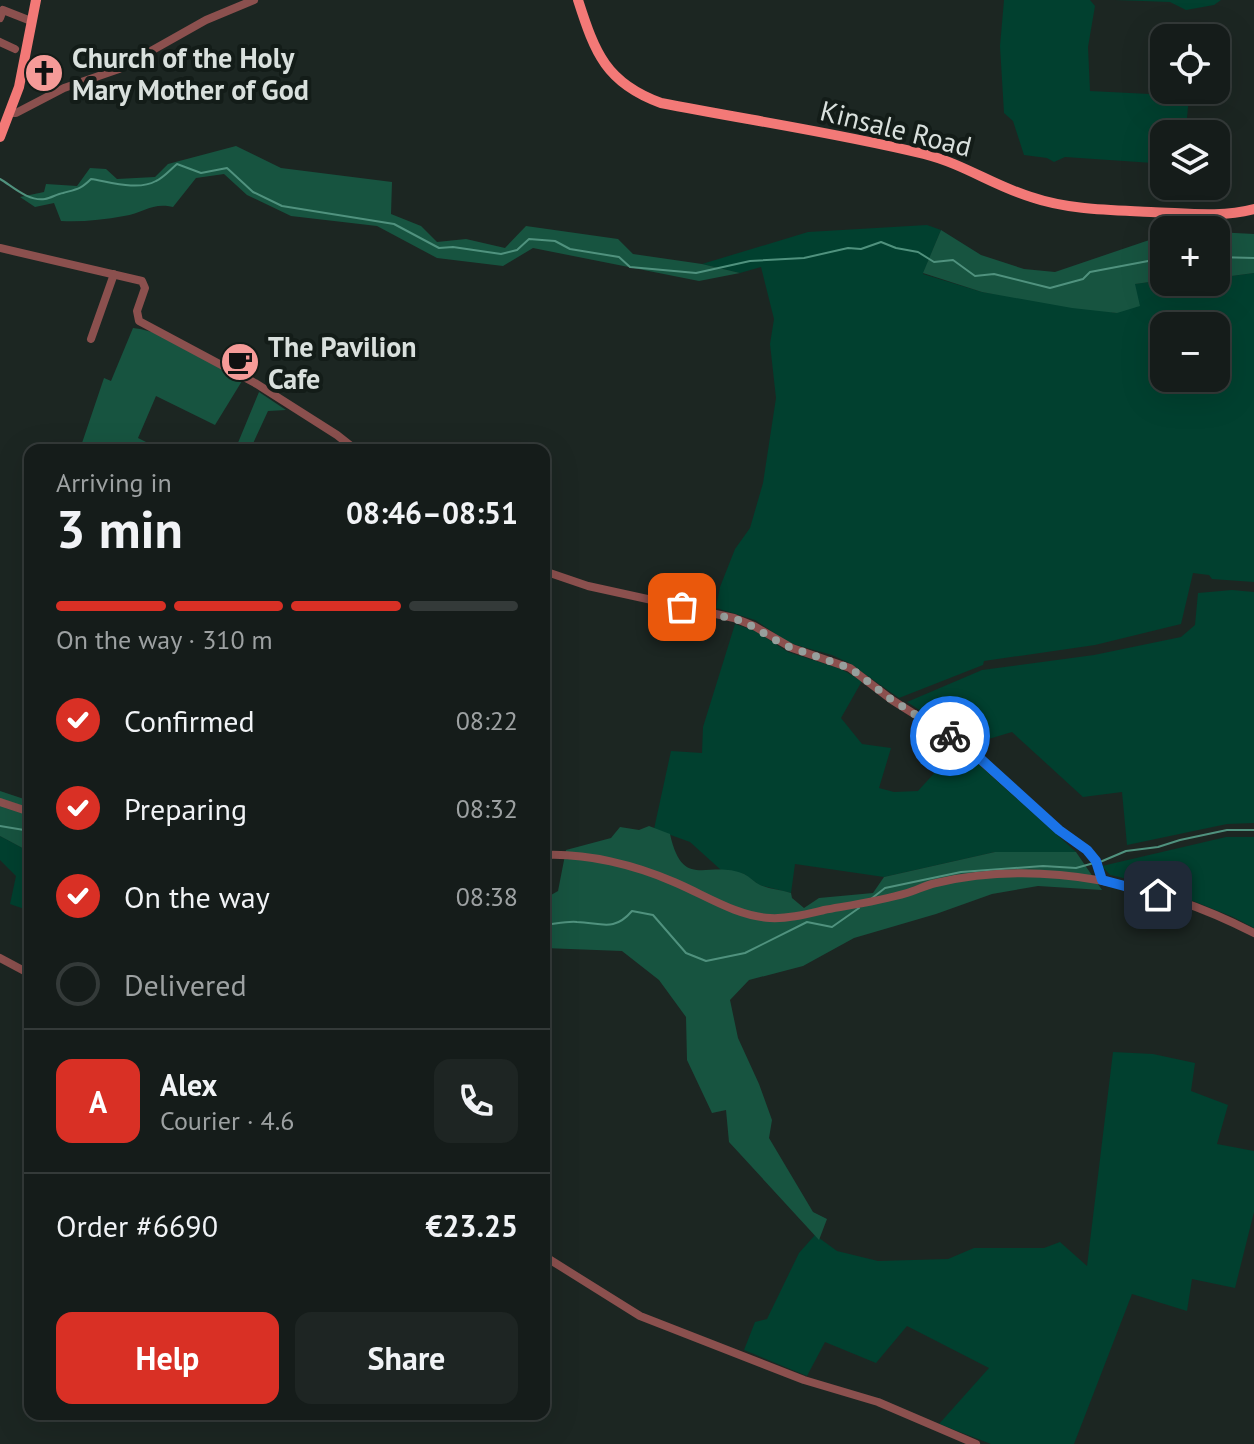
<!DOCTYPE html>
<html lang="en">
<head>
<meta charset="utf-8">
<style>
  body { margin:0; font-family:"PT Sans",sans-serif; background:#1e2523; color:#f1f3f6; height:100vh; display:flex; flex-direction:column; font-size:30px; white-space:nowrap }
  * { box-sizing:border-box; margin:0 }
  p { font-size:26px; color:#9da1a2 }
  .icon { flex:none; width:44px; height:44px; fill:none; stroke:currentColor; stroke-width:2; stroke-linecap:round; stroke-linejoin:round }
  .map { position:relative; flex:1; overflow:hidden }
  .panel { position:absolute; left:24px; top:444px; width:526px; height:976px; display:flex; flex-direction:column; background:#151c1a; border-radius:16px; box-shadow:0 8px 32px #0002,0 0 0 2px #343a39 }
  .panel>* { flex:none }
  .tools { position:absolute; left:1150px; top:24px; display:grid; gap:16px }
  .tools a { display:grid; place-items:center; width:80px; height:80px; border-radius:16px; background:#151c1a; box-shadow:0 8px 32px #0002,0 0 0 2px #343a39; font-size:40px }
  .pin { position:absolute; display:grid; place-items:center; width:68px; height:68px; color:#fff; margin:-34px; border-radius:16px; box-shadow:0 4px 12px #0006 }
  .courier { position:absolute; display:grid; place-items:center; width:80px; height:80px; margin:-40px; border:6px solid #1a73e8; border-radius:50%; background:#fff; color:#222; box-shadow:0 2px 10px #0007 }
  .headline em { font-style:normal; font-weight:600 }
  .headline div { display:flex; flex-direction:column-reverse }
  .headline { display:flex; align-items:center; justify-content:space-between; height:136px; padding:0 32px }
  h1 { font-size:52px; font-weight:600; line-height:60px }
  .bar { display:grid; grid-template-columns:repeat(4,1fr); gap:12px 8px; align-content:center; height:96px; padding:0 32px }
  .bar i { height:10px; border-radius:6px; background:#343a39 }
  .bar .current { background:#d93025 }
  .bar p { grid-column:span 4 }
  .line { display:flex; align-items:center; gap:20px; padding:0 32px; border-top:2px solid #343a39 }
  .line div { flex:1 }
  .round { display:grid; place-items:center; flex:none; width:84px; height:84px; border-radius:16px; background:#1e2523 }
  ol { padding:0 32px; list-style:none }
  li { display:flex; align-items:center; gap:24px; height:88px }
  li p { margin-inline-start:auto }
  li .icon { padding:8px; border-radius:50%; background:#d93025; color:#fff; stroke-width:4 }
  li:last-child { color:#9da1a2 }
  li i { width:44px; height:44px; border:4px solid #343a39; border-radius:50% }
  .cta { display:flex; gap:16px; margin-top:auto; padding:16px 32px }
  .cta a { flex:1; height:92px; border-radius:16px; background:#d93025; color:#fff; font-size:32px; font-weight:600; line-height:92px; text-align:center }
  .cta a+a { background:#1e2523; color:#f1f3f6 }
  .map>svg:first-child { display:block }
</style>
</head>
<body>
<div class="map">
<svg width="1254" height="1444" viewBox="0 0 1254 1444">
  <rect width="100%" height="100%" fill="#1c2622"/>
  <path fill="#01402f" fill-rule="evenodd" d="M1004,0H1090L1095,6L1088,47L1090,91L1189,96L1186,129L1158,127L1153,163L1065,157L1054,162L1047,158L1024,155L1013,121L1004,113L1000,46Z
    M1115,0H1221L1214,5L1186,10L1170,2Z
    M927,225L941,230L923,274L982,292L1117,313L1134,284L1164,280V282H1216V278L1254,273V582L1212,579L1209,575L1193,573L1181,624L1095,645L984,661L983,665L899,698L849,663L832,655L789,643L755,620L716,608L720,587L735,549L750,528L763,483L776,398L770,344L774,319L761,267L740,273L702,264L808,232ZM1164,326H1216V378H1164Z
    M1232,590L1254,592V823L1227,824L1127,845L1122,792L1083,797L1012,732L972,744L907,702L982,670L1094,655L1181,637L1195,625L1198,593Z
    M735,624L756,631L788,652L841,669L862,681L841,718L862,744L891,748L879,788L894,792L918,791L957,748L973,759L1076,852H995L884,877L795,864L791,893L759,885L744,874L721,870L690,842L654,829L671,751L702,753L703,727Z
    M0,836L30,852V911L10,904L16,876L0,860Z
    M1226,837H1254V928L1233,917L1150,884L1110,875L1102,866Z
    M1113,1052L1153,1054L1195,1063L1191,1091L1228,1105L1217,1144L1254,1151V1212L1235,1288L1192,1279L1187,1311L1132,1294L1074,1444H991L939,1424L989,1368L907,1326L876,1363L825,1342L807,1376L744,1350L755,1322L767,1319L799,1253L815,1235L837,1251L878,1261L948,1259L974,1248H1044L1060,1242L1087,1266Z"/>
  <path fill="#175440" d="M236,146L281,168L392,182L391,214L421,226L437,242L466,239L505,248L526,226L618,239L633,254L702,264L740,273L699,281L533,248L503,266L437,258L377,226L291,216L247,195L224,174L196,178L173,207C153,202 143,213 124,216C103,220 82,222 61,221L54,203L35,207L20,197L44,192L46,184L77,186L90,168L106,169L117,179L155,177L168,164Z
    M941,230L981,255L1024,269L1055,272L1164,235V280L1135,284L1140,306L1117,313L1072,308L982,292L923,273Z
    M1216,232L1254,234V273L1216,278Z
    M133,328C171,332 209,362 242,381L215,425L156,396L138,438L162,450H118L111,446L109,450H87L82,443L104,378L111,381Z
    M259,392L286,410L268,411L250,450H235Z
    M0,791L30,801V852L0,836Z
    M649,826L670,834C683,892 707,859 744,874C750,877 754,882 760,885C769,889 781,890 791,893L792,898L804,908L819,898L873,893L884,877L995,852H1076L1102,890L1038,886L992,894L936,914L854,938L803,966L749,980L730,1000L738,1038L759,1084L772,1120L769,1138L813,1212L827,1219L819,1240L729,1142L726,1110L712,1113L687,1060L686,1017L659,980L622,951L544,948V899L558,891L566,850L611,838L620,827L639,830Z"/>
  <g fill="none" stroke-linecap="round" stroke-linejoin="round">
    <path stroke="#50927e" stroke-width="2" d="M0,179C11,185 28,202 45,199C51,198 57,194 63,193C77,189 81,189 91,179C110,182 138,191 156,181C163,178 170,170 177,164L201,173L227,168L253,192L282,206L394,224L439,248L453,247L501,254L517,250L529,239L555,241L570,249L619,257L630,267L696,273L750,261L804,258L848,248L861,249L881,242L896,248L918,252L934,262L953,260L975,276L994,274L1050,288L1083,279L1090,272L1164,258
      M1216,257L1254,258
      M0,826L30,831
      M1100,862L1126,851L1158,847L1180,840L1227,830H1254
      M871,899L885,888L961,872L1043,866L1076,868L1094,863
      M544,925C555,924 567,921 577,922C602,923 614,932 632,911L653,915L686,953L706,961L745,953L807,922L832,927L859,908"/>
    <path stroke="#8b504e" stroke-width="8" d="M0,18L3,10L31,21
      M0,42L15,49
      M11,113H16L64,88L119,69L206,20L254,0
      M0,248L142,281L145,288L137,311L139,321L255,383L337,435L356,450
      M91,339L114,274
      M544,571L588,586L734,618L754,626L792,648L850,668L892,700L962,744L1059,830L1087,850L1096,861L1102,880
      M0,802L30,812
      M544,855C587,853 635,865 674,882C705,895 736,916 770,918C788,919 807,914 824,910C852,905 880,901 907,893C917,890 926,885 936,883C1042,858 1159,884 1254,933
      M0,958L30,974
      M544,1256L640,1316L804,1380L878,1402L976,1444"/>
    <path stroke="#f37977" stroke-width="10" d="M578,0C595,53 606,83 661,103C748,120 838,133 924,154C964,164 994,186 1031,197C1069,210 1111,210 1151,212C1186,213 1220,218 1254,209
      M0,137L19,87L36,0"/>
  </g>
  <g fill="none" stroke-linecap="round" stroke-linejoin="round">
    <path stroke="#979f9c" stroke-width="8" stroke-dasharray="0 14.4" d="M682,607L743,621L784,645L850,668L892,700L950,736"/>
    <path stroke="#1a73e8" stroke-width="10" d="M950,736L973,752L1059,830L1087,850L1096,861L1102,880L1158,895"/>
  </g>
  <defs>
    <g id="church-disc" transform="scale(2)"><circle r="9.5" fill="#f59b98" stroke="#131c18"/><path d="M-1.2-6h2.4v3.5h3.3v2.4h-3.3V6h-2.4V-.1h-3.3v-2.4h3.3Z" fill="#111"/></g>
    <g id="cafe-disc" transform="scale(2)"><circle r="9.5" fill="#f59b98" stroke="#131c18"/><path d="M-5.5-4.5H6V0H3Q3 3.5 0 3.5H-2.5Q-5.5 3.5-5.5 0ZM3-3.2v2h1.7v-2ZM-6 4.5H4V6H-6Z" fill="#111"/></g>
  </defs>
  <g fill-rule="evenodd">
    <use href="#church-disc" x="44" y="73"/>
    <use href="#cafe-disc" x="240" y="362"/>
  </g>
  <g text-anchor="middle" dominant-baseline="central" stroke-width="8" stroke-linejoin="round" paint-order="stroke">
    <g font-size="28" font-weight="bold" fill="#d9e0dd" stroke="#131c18" text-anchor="start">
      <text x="72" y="57">Church of the Holy<tspan x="72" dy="32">Mary Mother of God</tspan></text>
      <text x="268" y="346">The Pavilion<tspan x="268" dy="32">Cafe</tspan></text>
    </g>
    <g font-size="28" fill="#d9e0dd" stroke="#131c18">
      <text transform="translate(896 128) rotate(14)">Kinsale Road</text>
    </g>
  </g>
</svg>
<div class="tools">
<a><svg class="icon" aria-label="locate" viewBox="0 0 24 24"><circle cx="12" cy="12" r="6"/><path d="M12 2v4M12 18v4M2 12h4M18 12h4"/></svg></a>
<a><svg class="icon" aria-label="layers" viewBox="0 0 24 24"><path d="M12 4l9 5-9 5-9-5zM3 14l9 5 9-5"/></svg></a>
<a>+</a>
<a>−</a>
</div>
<div class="pin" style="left:682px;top:607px;background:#ea580c"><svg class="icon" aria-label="bag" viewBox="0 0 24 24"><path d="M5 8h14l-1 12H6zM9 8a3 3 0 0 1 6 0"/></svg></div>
<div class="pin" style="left:1158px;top:895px;background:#1f2937"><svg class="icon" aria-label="home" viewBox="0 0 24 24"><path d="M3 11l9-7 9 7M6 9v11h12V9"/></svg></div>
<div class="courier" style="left:950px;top:736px"><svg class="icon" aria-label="bike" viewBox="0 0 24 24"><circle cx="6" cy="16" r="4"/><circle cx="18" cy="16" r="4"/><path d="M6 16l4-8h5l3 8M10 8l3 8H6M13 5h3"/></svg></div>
<section class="panel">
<div class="headline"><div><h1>3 min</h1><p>Arriving in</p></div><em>08:46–08:51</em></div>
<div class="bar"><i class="current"></i><i class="current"></i><i class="current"></i><i></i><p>On the way · 310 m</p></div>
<ol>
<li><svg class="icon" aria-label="check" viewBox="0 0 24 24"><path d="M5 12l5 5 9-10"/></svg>Confirmed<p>08:22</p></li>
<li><svg class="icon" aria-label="check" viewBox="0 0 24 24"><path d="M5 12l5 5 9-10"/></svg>Preparing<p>08:32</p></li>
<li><svg class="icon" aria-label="check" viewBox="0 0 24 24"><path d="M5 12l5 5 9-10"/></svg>On the way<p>08:38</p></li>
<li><i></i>Delivered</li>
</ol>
<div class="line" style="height:144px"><b class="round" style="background:#d93025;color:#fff">A</b><div><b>Alex</b><p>Courier · 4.6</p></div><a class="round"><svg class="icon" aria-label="phone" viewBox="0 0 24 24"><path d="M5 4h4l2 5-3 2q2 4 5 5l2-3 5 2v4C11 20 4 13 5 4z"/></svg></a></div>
<div class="line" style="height:104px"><div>Order #6690</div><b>€23.25</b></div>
<div class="cta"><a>Help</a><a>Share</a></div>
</section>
</div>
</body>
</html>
